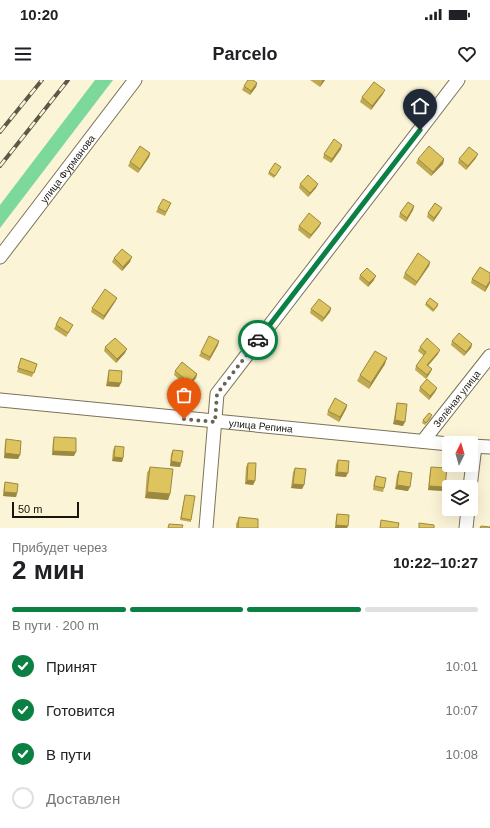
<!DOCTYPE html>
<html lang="ru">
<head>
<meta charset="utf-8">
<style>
  body { margin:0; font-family:Helvetica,sans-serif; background:#f6f6f6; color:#202124; height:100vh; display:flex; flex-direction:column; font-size:15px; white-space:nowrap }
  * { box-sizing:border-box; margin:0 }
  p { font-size:13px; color:#757577 }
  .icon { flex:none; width:22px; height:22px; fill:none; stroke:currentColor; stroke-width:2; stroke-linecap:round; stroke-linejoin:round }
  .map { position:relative; height:448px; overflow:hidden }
  .details { display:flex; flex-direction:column; background:#fff; flex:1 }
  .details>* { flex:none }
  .needle { width:26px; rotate:5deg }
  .controls { position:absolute; left:442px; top:356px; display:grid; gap:8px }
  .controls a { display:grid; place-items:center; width:36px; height:36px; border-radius:4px; background:#fff; box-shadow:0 4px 16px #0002; font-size:20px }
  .scale { position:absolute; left:12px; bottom:10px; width:67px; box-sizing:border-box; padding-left:4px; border:2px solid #18160c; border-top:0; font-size:11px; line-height:14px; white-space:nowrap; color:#18160c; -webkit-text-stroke:3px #fbf4d7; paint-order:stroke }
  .pin { position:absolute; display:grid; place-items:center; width:34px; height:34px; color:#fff; margin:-41px -17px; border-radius:50% 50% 50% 0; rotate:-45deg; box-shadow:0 0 4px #0007 }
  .pin .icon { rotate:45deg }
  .courier { position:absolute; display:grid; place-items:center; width:40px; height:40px; margin:-20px; border:3px solid #0b8043; border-radius:50%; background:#fff; color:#222; box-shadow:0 1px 5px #0007 }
  .headline em { font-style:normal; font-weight:800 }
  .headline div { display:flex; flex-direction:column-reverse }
  .headline { display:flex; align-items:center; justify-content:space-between; height:68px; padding:0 12px }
  h1 { font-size:26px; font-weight:800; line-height:30px }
  .bar { display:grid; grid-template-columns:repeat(4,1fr); gap:6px 4px; align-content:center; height:48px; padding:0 12px }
  .bar i { height:5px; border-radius:3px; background:#e0e0e0 }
  .bar .active { background:#0b8043 }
  .bar p { grid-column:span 4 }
  ol { padding:0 12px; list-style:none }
  li { display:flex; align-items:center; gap:12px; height:44px }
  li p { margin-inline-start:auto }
  li .icon { padding:4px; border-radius:50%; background:#0b8043; color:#fff; stroke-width:4 }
  li:last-child { color:#757577 }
  li i { width:22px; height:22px; border:2px solid #e0e0e0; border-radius:50% }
  .status { display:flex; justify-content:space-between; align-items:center; height:28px; padding:0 20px; background:#fff; direction:ltr }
  .status svg { height:11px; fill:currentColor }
  header { display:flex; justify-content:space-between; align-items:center; height:52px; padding:0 12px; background:#fff; font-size:18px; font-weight:800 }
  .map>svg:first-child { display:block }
</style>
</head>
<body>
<div class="status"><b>10:20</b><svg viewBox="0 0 49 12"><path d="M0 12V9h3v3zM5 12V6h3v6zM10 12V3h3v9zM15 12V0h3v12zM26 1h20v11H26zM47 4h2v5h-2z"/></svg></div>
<header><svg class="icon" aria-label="menu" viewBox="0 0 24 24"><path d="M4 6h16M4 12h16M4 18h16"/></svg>Parcelo<svg class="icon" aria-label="heart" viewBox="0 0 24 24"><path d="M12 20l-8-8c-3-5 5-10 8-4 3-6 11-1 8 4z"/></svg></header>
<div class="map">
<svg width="490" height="448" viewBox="0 0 490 448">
  <rect width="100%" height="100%" fill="#fbf4d7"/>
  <path fill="#7cd99b" d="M95,0H113L0,148V125Z"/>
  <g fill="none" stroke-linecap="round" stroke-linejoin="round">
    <g stroke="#797359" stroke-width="15">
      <g id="minor">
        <path id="s1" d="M0,177L135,0"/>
        <path id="s2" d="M0,320L449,364"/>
        <path id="s3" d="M423,361L490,276"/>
        <path d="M471,366L490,367"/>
        <path d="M470,407L475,366"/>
        <path d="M206,448L217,314L458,0"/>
        <path d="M466,448L468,429"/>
      </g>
    </g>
    <use href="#minor" stroke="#fff" stroke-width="13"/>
    <g stroke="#5d5949" stroke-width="4">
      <path id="rail" d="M0,52L42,0
        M0,86L68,0"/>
    </g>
    <use href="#rail" stroke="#fbf4d7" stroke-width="2.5" stroke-dasharray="8" stroke-linecap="butt"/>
  </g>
  <path fill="#bfa951" d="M310,0H325L320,7Z
    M257,3L256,7L250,15L242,10L244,6Z
    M383,14L371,30L360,22L362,17Z
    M341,69L331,83L323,78L324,74Z
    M150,73L149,77L138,93L128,86L130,82Z
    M476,78L466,90L458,83L459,79Z
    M418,79H444L443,84L431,96L416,83Z
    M280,89L274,98L268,94L269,92Z
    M300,104L316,108L308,117L299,108Z
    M171,123L165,136L156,132L158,128Z
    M414,126L413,130L406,142L399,137L400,133Z
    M440,132L433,142L427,137L428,133Z
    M321,143L319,147L309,159L298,150L299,146Z
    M114,178L130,182L122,191L112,182Z
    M430,182L429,186L415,206L403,198L405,193Z
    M490,193V203L485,212L471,203L472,199Z
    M360,195L374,200L368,207L359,199Z
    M117,218L115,222L103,240L91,232L92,228Z
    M426,223L438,224V226L433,232L425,225Z
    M331,228L330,232L322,242L310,233L311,229Z
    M56,245L71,249L66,257L54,249Z
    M452,261L472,264L471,268L464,276L451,265Z
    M218,265L209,281L199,276L201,272Z
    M105,267L125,273L116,283L104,271Z
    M420,267L438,274L428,286L432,289L430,293L426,299L415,290L416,286L424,276L418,271Z
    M21,278L37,284L32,297L17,292Z
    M385,284L369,309L357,301L360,295Z
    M109,290L119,307L106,306L108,294Z
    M175,291L197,294L196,298L188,307L174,295Z
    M420,307L437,308L435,312L429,320L419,311Z
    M397,323L403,346L393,344L396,327Z
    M347,325L346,329L339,342L327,335L328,331Z
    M432,337L425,345L422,343L423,340Z
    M54,357L74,376L52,375L53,361Z
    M6,359L20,375L18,379L4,378L5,363Z
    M115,366L123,378L122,382L112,381L113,370Z
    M173,370L181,383L180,387L170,386L171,374Z
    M338,380L346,397L335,396L336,384Z
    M248,383L255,401L253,405L245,404L246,387Z
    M150,387L170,414L168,420L145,418L147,393Z
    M431,387L445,407L444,411L428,410L430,391Z
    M295,388L304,405L302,409L291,408L293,392Z
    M399,391L408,411L395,409L397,395Z
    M376,396L384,408L383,412L373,410L374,401Z
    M5,402L17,413L16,417L3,416L4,407Z
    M185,415L191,440V442L180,440Z
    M337,434L347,448H335L336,438Z
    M239,437L258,448H236V444Z"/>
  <path fill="#9b8942" d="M323,0H325L320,7L322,1Z
    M257,3L256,7L250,15L251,11Z
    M385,10L383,14L371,30L372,26Z
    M342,65L341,69L331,83L332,79Z
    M150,73L149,77L138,93L140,89Z
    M478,74L476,78L466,90L468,86Z
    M444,79L443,84L431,96L433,92Z
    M318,104L316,108L308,117L310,113Z
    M414,126L413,130L406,142L407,138Z
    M442,128L440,132L433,142L434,138Z
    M321,143L319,147L309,159L311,155Z
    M132,177L130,182L122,191L123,187Z
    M430,182L429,186L415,206L417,202Z
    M376,196L374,200L368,207L369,203Z
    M490,201V203L485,212L486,207Z
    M117,218L115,222L103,240L104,236Z
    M331,228L330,232L322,242L324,238Z
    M219,261L218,265L209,281L210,277Z
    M472,264L471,268L464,276L466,272Z
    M127,269L125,273L116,283L117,279Z
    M440,270L438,274L425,289L427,285Z
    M387,278L385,284L369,309L371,303Z
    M432,289L430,293L426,299L427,295Z
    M197,294L196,298L188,307L190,303Z
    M108,302L121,303L119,307L106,306Z
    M437,308L435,312L429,320L430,316Z
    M347,325L346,329L339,342L340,337Z
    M395,340L405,342L403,346L393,344Z
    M53,371L76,372L74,376L52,375Z
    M5,373L20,375L18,379L4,378Z
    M114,377L123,378L122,382L112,381Z
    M171,381L181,383L180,387L170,386Z
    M337,392L348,393L346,397L335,396Z
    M247,400L255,401L253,405L245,404Z
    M293,404L304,405L302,409L291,408Z
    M397,405L410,407L408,411L395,409Z
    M429,406L445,407L444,411L428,410Z
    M4,412L17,413L16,417L3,416Z
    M147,412L170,414L168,420L145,418Z
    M336,445L348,446L347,448H335Z"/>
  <path fill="#dec45e" stroke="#9b8942" d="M248,0H253L257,3L251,11L244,6Z
    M374,2L385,10L372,26L362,17Z
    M334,59L342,65L332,79L324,74Z
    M140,66L150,73L140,89L130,82Z
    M429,66L444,79L433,92L418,79Z
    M469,67L478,74L468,86L459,79Z
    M275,83L281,87L275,96L269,92Z
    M308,95L318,104L310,113L300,104Z
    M163,119L171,123L166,132L158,128Z
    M408,122L414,126L407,138L400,133Z
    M435,123L442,128L434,138L428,133Z
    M309,133L321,143L311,155L299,146Z
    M122,169L132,177L123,187L114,178Z
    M418,173L430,182L417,202L405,193Z
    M480,187L490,193V201L486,207L472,199Z
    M367,188L376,196L369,203L360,195Z
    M105,209L117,218L104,236L92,228Z
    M430,218L438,224L434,230L426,223Z
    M319,219L331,228L324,238L311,229Z
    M60,237L73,245L68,253L56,245Z
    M459,253L472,264L466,272L452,261Z
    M209,256L219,261L210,277L201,272Z
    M115,258L127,269L117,279L105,267Z
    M427,258L440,270L427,285L432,289L427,295L416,286L426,272L420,267Z
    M375,271L387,278L371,303L360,295Z
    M21,278L37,284L34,293L18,288Z
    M182,282L197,294L190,303L175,291Z
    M109,290L122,291L121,303L108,302Z
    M427,299L437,308L430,316L420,307Z
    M335,318L347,325L340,337L328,331Z
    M397,323L407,324L405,342L395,340Z
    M429,333L432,335L426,343L423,340Z
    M54,357L76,358V372L53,371Z
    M6,359L21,361L20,375L5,373Z
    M115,366L124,367L123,378L114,377Z
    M173,370L183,371L181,383L171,381Z
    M338,380L349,381L348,393L337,392Z
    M248,383H256L255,401L247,400Z
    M150,387L173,389L170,414L147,412Z
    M431,387L447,388L445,407L429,406Z
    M295,388L306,389L304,405L293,404Z
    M399,391L412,393L410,407L397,405Z
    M376,396L386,398L384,408L374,406Z
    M5,402L18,404L17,413L4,412Z
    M185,415L195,416L191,440L181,438Z
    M337,434L349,435L348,446L336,445Z
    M239,437L258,439V448H238Z
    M381,440L399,443L398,448H380Z
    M419,443L434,445V448H419Z
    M169,444L183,445L182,448H168Z
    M481,446L490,447V448H480Z"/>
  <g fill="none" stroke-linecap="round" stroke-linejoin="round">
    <path stroke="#676453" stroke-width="4" stroke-dasharray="0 7.2" d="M184,339L215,342L217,314L258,260"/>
    <path stroke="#0b8043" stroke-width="5" d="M258,260L420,50"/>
  </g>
  <g text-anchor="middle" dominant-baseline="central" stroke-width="3" stroke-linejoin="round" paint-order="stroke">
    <g font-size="10" fill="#18160c" stroke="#fbf4d7">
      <text stroke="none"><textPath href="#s1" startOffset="111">улица Фурманова</textPath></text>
      <text stroke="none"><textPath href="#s3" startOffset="54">Зелёная улица</textPath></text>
      <text stroke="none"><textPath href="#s2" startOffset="262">улица Репина</textPath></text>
    </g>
  </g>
</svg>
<div class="controls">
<a><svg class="needle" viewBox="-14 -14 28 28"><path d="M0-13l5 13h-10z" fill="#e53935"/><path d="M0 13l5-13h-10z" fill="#757577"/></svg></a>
<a><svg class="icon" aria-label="layers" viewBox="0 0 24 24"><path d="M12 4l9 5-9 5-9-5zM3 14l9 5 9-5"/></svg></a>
</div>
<div class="scale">50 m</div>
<div class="pin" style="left:184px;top:339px;background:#ea580c"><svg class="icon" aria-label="bag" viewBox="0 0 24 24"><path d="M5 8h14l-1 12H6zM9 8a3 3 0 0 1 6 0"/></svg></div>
<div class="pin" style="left:420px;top:50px;background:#1f2937"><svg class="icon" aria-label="home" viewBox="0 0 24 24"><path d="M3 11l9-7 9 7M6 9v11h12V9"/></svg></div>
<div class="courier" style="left:258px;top:260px"><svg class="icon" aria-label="car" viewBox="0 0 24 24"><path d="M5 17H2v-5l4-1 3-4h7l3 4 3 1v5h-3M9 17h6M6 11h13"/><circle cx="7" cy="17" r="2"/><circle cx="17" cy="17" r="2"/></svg></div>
</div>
<section class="details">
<div class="headline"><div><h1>2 мин</h1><p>Прибудет через</p></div><em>10:22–10:27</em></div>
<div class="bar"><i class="active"></i><i class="active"></i><i class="active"></i><i></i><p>В пути · 200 m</p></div>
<ol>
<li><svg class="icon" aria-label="check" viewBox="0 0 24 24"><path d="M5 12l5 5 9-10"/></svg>Принят<p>10:01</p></li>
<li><svg class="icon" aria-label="check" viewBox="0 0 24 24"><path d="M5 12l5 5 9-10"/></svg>Готовится<p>10:07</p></li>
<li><svg class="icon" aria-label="check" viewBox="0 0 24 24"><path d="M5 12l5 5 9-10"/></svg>В пути<p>10:08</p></li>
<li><i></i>Доставлен</li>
</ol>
</section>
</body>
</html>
